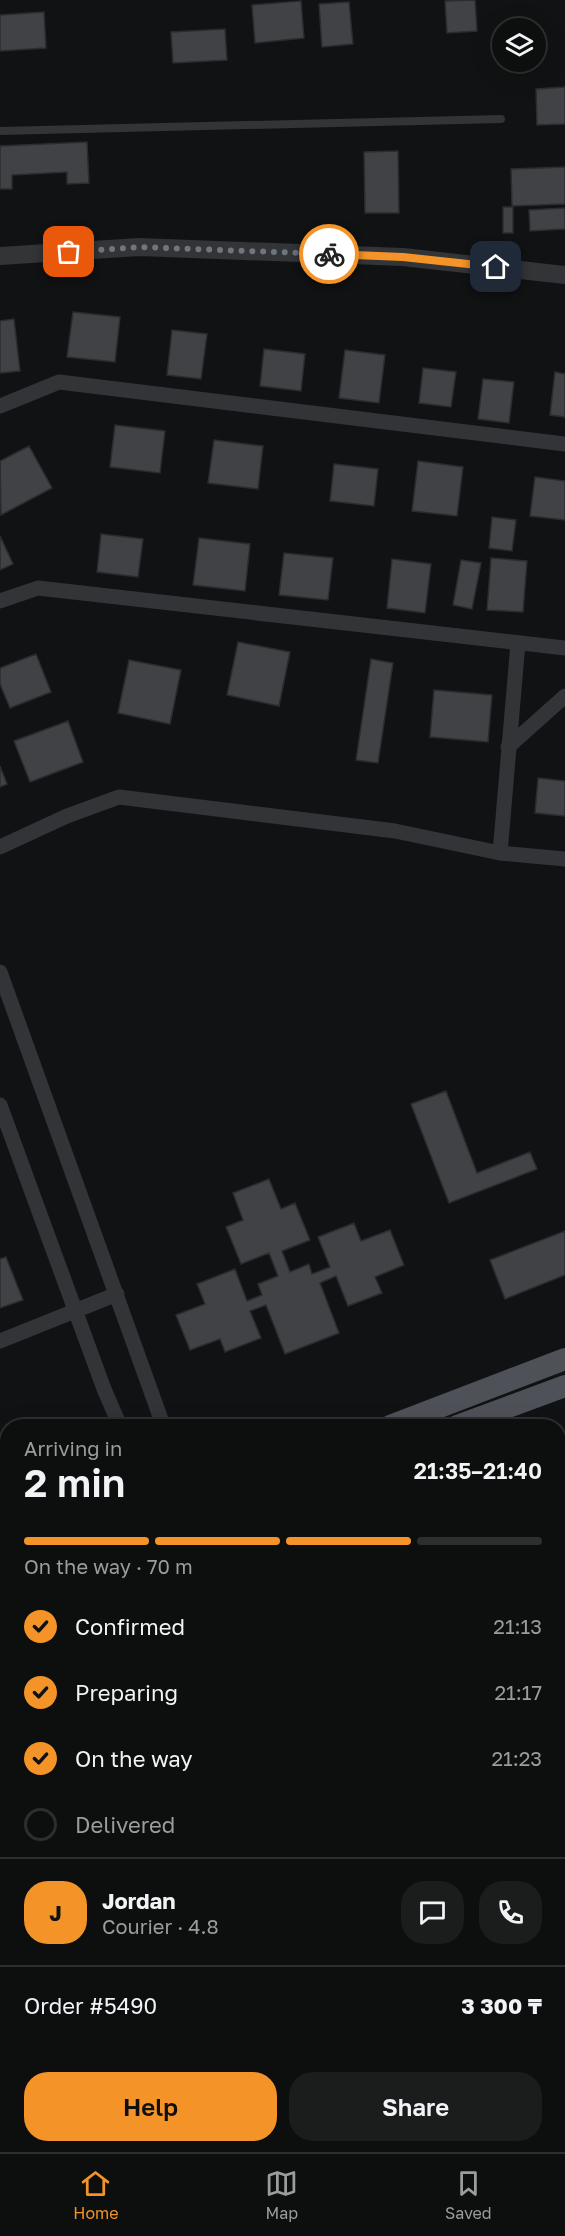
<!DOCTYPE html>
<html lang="en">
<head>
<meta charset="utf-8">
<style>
  body { margin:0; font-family:"Golos Text",sans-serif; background:#1b1c1c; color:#f1f3f6; height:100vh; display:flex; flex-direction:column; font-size:22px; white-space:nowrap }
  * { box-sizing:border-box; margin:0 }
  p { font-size:20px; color:#9a9c9e }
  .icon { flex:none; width:33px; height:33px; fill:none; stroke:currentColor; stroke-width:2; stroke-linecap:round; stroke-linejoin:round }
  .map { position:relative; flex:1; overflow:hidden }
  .side { position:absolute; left:0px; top:1419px; width:566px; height:734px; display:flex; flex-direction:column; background:#0d0e0e; border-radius:24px 24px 0 0; box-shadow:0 6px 24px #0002,0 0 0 2px #2d2e2e }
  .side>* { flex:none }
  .tools { position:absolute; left:492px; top:18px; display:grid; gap:12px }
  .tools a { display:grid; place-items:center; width:54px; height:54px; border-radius:50%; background:#0d0e0e; box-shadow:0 6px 24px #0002,0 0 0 2px #2d2e2e; font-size:30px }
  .pin { position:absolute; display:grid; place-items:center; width:51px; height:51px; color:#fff; margin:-26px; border-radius:12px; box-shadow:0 3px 9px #0006 }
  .courier { position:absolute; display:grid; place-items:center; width:60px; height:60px; margin:-30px; border:4px solid #f49328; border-radius:50%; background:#fff; color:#222; box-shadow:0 2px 8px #0007 }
  .headline em { font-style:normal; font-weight:600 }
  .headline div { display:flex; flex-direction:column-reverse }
  .headline { display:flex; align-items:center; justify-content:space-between; height:102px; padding:0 24px }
  h1 { font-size:39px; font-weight:600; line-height:45px }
  .bar { display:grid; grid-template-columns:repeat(4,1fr); gap:9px 6px; align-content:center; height:72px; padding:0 24px }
  .bar i { height:8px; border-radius:4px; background:#2d2e2e }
  .bar .on { background:#f49328 }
  .bar p { grid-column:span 4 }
  .line { display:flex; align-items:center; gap:15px; padding:0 24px; border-top:2px solid #2d2e2e }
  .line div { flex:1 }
  .round { display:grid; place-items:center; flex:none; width:63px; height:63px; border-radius:24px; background:#1b1c1c }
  ol { padding:0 24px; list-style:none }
  li { display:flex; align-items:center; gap:18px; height:66px }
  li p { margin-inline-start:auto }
  li .icon { padding:6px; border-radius:50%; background:#f49328; color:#111; stroke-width:4 }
  li:last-child { color:#9a9c9e }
  li i { width:33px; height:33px; border:3px solid #2d2e2e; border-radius:50% }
  .action { display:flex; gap:12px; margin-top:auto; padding:12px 24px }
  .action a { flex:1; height:69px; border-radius:24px; background:#f49328; color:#111; font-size:24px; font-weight:600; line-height:69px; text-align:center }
  .action a+a { background:#1b1c1c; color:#f1f3f6 }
  .menu { display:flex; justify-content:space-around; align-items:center; height:84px; border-top:2px solid #2d2e2e; background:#0d0e0e; font-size:16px; color:#9a9c9e }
  .menu a { display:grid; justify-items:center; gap:3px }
  .menu .on { color:#f49328 }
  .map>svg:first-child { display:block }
</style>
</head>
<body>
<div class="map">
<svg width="565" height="2152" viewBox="0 0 565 2152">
  <rect width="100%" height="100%" fill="#111213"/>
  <path fill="#404246" stroke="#2b2c2f" stroke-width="1.5" d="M475,0L477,31L447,33L445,1Z
    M301,1L304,38L255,43L252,5Z
    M349,2L353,44L322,47L319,4Z
    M44,12L46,48L0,51V15Z
    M225,29L227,60L173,63L171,32Z
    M565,87V124L537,125L536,89Z
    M87,142L89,183L67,184V172L12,175V189H0V146Z
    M398,151L399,213H365L364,152Z
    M565,167V204L512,206L511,169Z
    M503,207H513V233H503Z
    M565,208V229L530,231L529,210Z
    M73,312L120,317L115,362L67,357Z
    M14,319L20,371L0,373V321Z
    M172,330L207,334L201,379L167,375Z
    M264,349L305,354L301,391L260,386Z
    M345,350L385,355L379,403L339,398Z
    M423,368L456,372L451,407L419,403Z
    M555,372L565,374V417L550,415Z
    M483,379L514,382L509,423L478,419Z
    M115,425L165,431L160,473L110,467Z
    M214,440L263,446L258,489L208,483Z
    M29,446L52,488L1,515L0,461Z
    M418,461L463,467L457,516L412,511Z
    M334,464L378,469L374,506L330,501Z
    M535,477L565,481V520L530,516Z
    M492,517L516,520L512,551L489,548Z
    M101,534L143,539L138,577L97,572Z
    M0,536L13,564L0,570Z
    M199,538L250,544L245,591L193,585Z
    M284,553L333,558L328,600L279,595Z
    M491,558L527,561L523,612L487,610Z
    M392,559L431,564L425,613L387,608Z
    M461,560L481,563L472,609L453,605Z
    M238,642L290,652L279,706L227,695Z
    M36,654L51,692L10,708L0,684V668Z
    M371,659L393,663L378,763L356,760Z
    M129,660L181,670L170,724L118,713Z
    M434,690L492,695L488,742L430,737Z
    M68,721L83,762L30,782L14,741Z
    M0,766L7,784L0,787Z
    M538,778L565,781V816L535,813Z
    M446,1091L477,1173L530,1152L537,1169L449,1203L411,1104Z
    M269,1179L281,1209L295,1203L310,1240L282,1251L290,1272L309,1264L312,1274L330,1267L318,1237L354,1223L361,1241L390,1230L404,1265L375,1277L382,1293L348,1306L336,1276L320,1283L339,1333L285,1354L266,1305L250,1311L261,1338L225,1352L220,1339L190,1350L176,1315L205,1304L197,1284L235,1269L247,1301L262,1295L258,1284L278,1276L269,1253L241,1264L226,1227L243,1220L233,1193Z
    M565,1231V1275L505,1299L490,1260Z
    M6,1257L23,1300L0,1308V1259Z
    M0,1950L8,1971V1990L0,1992Z
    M8,2064V2144L0,2125V2067Z
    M8,2145H79L82,2152H11Z"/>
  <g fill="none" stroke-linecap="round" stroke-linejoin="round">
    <path stroke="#383b3f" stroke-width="3" stroke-dasharray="3 4.5" stroke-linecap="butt" d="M0,1539L8,1536"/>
    <path stroke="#323438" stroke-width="8" d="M0,131L501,119
      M0,1652L8,1649
      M0,1683L8,1680
      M0,2043L8,2041"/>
    <path stroke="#323438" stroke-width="15" d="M0,406L59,382L565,444
      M0,601L38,588L565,648
      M508,747L565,696
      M0,847L67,816L119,797L395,831L500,853L565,859
      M500,853L518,643
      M0,972L162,1422L160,1426
      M0,1105L104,1389L120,1426
      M0,1341L117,1294"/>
    <path stroke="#323438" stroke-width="18" d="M0,256L139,247L403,257L565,275
      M447,2145L449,2152"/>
    <path stroke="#4e5157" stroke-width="22" d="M390,1426L565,1359
      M457,1426L565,1386
      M0,1575L8,1572
      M0,1599L8,1596"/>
  </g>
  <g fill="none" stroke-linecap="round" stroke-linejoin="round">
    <path stroke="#6f757c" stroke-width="6" stroke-dasharray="0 10.8" d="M69,252L139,247L329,254"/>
    <path stroke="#f49328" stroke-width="8" d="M329,254L403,257L496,267"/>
  </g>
</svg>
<div class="tools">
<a><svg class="icon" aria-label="layers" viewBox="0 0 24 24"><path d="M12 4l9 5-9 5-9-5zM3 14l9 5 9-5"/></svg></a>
</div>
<div class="pin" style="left:69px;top:252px;background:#ea580c"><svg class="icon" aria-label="bag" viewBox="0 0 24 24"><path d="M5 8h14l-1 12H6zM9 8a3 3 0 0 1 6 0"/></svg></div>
<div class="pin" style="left:496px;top:267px;background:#1f2937"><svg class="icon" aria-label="home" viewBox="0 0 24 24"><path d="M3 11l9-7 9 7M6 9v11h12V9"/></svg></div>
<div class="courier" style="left:329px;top:254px"><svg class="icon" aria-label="bike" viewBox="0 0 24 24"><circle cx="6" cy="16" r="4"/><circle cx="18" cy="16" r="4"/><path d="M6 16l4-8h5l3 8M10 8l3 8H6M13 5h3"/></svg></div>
<section class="side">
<div class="headline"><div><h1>2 min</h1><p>Arriving in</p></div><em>21:35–21:40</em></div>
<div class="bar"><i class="on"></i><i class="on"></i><i class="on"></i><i></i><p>On the way · 70 m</p></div>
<ol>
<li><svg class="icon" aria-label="check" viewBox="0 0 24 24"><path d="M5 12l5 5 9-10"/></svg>Confirmed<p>21:13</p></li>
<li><svg class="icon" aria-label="check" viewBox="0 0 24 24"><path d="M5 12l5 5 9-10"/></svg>Preparing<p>21:17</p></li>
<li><svg class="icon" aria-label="check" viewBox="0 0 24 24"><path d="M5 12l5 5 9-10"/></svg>On the way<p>21:23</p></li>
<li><i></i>Delivered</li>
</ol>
<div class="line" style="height:108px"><b class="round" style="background:#f49328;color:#111">J</b><div><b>Jordan</b><p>Courier · 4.8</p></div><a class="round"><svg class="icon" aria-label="chat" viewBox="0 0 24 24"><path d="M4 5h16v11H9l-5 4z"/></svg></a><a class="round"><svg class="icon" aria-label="phone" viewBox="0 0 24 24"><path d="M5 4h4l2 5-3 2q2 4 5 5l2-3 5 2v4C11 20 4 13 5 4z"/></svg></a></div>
<div class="line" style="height:78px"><div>Order #5490</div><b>3 300 ₸</b></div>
<div class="action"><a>Help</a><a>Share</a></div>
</section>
</div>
<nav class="menu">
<a class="on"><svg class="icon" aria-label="home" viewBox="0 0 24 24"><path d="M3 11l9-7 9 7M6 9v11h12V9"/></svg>Home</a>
<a><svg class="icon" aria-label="map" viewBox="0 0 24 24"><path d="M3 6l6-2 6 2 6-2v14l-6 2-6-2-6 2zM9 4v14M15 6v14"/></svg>Map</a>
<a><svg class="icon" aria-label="saved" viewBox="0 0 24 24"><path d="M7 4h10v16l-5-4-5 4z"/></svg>Saved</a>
</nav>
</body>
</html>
